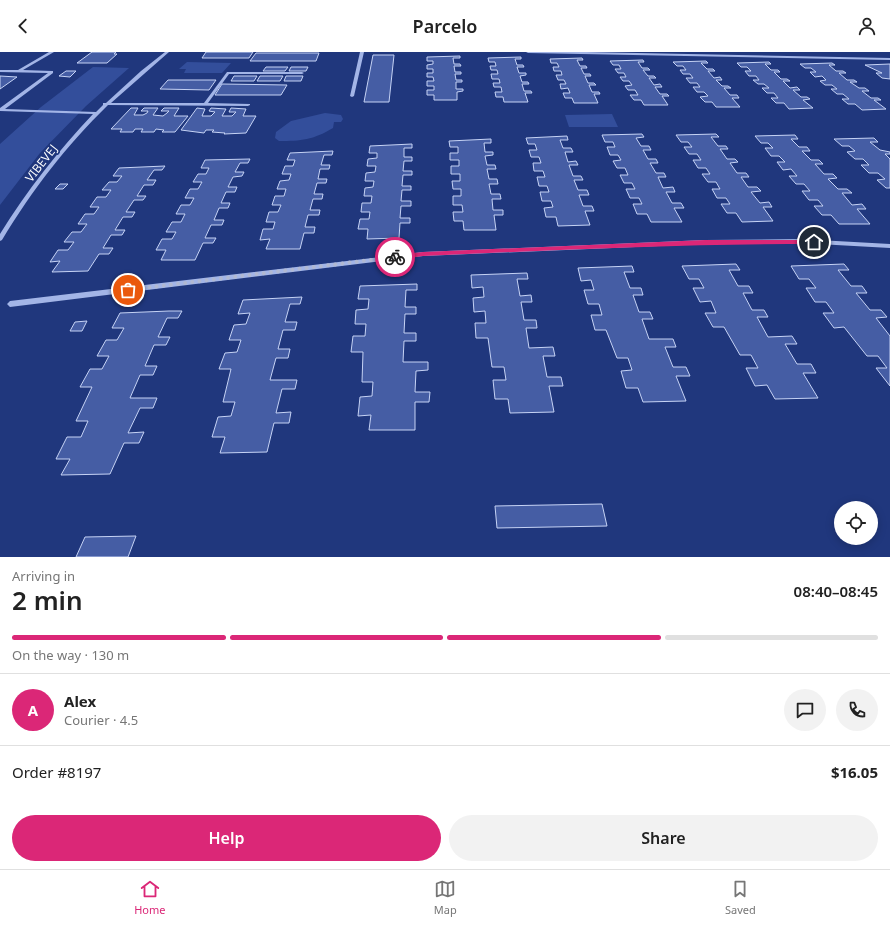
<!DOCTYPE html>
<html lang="en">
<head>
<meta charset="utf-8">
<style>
  body { margin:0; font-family:"Noto Sans",sans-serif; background:#f2f2f2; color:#222; height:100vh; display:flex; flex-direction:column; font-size:15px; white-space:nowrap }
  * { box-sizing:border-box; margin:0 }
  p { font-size:13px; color:#767676 }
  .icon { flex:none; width:22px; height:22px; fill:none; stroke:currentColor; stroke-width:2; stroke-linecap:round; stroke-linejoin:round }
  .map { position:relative; height:505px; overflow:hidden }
  .panel { display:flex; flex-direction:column; background:#fff; flex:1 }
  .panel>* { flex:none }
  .controls { position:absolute; left:834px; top:449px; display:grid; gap:8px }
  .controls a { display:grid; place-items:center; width:44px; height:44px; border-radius:50%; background:#fff; box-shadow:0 2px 10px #0003; font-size:20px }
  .pin { position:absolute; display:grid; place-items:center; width:34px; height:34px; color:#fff; margin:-17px; border:2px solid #fff; border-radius:50%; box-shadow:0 1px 4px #0007 }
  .courier { position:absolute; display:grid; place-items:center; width:40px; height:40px; margin:-20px; border:3px solid #db2777; border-radius:50%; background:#fff; color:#222; box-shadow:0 1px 5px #0007 }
  .overview em { font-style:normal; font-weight:600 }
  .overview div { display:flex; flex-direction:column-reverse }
  .overview { display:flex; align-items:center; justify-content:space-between; height:68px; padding:0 12px }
  h1 { font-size:26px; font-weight:600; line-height:30px }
  .bar { display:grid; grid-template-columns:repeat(4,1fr); gap:6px 4px; align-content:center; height:48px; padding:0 12px }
  .bar i { height:5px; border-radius:3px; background:#e0e0e0 }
  .bar .active { background:#db2777 }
  .bar p { grid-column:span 4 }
  .line { display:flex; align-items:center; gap:10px; padding:0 12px; border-top:1px solid #e0e0e0 }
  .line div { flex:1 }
  .round { display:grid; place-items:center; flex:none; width:42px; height:42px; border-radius:21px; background:#f2f2f2 }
  .cta { display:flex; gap:8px; margin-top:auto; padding:8px 12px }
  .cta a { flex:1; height:46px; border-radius:24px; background:#db2777; color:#fff; font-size:16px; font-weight:600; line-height:46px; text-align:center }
  .cta a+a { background:#f2f2f2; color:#222 }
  header { display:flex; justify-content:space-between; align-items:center; height:52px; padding:0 12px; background:#fff; font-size:18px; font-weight:600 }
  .menu { display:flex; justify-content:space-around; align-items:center; height:56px; border-top:1px solid #e0e0e0; background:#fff; font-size:11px; color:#767676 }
  .menu a { display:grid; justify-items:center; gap:2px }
  .menu .active { color:#db2777 }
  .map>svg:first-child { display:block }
</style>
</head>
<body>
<header><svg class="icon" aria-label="back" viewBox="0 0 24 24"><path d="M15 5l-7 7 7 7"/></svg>Parcelo<svg class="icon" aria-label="person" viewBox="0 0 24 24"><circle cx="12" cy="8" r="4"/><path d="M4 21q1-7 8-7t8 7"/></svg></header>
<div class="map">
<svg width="890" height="505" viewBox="0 0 890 505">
  <rect width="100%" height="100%" fill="#20377d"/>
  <path fill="#334e9b" d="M187,10L231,11L222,21H184L186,17H179Z
    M93,15L129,16L86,54L40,101L0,153V92L41,55Z
    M325,61L341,63L343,67L341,70H334L333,76C313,88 301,89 279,89L275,86L276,80L291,69Z
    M612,62L618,75H569L565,63Z"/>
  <path fill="#455da4" stroke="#c6d3f5" d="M92,0H116L114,2H117L107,11H77Z
    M206,0H253L249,6H202Z
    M256,1H319L316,9H250Z
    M373,3H394L389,50H364Z
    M460,4V6H453L454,12H460L461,14H454L455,20H461V22H455L456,28H462V30H456V37H463V39L457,40V48H434V43H427V38H434V34H427V29H434L433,25H427V21H433V17H427V13L433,12V9H427V5Z
    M521,5V7H515L517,13H523L524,15H517L519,21H526V23L520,24L522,30H528L529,32H522L524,39H531L532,41H525L528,50H504L503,45H496L495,40H502L501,35H494L493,31H500L499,27H492L491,22H498L497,18H491L490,14H496L495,10H489L488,6Z
    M582,6L583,8H577L580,14H586L587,16H581L584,22H590L591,24H585L588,31H594L596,33H589L592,40H599L600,42H594L598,51H574L572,46H565L563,41H570L568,36L561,37L560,32H566L564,28H558L556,23H562L561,19H554L553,15H559L557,11H551L550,7Z
    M643,8L644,10H638L642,16H648L650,18H643L648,24H654L656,26H649L654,33L660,32L662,35H655L660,42H667L669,44H662L668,53H644L641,48H634L630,43H638L635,38H628L625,34L632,33L629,29H623L620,25H626L624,21H618L615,17H621L619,13H613L610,9Z
    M706,9L708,11H701L707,17H713L715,19H708L714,26L720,25L722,28H716L722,34H728L731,36H724L730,43H737L739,46H732L740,55H716L712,50H705L700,45L708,44L704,40H697L693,35H700L697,31H690L686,26H693L690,22H683L680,18H686L683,14H677L673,10Z
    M769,10L771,12H765L771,18H778L780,20H774L781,27H787L790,29H783L790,36L797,35L800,38H793L801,45H807L810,47L803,48L813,56L789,57L784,51H776L771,46H778L774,41H767L762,36H769L764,32H758L753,28H759L756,24H749L745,19H751L747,15H741L737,11Z
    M832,11L835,13H829L836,19H843L846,21H839L847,28H854L857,30H850L859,36H865L869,39H862L871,46H878L881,48H874L886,57L862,58L855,52H848L842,47H849L843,42H837L831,37H837L832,33H825L820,29L826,28L822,24L815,25L810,20H816L811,16H805L800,12Z
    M890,12V27L882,26L876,21H882L865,13Z
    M266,15H288L285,19H263Z
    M291,15H308L306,19H289Z
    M66,19H76L70,25L59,24Z
    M0,24L17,25L0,37Z
    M234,24H257L254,29H231Z
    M260,24H283L280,29H257Z
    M286,24H303L301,29H284Z
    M168,28H216L209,38L160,37Z
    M222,32L287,33L281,43H215Z
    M131,56H138L134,63H143L147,61L148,59H141L144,56H158L153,63L163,64L167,61L169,59H161L164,56H179L174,64H188L175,80H162L164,78L156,77L154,80H141L143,77H135L133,80H120L122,77H111Z
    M197,56L205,57L202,64H211L215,60L209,59L211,56L226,57L222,64H232L236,60H229L231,56L246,57L243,64H256L246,81L224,82L225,81L212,80L214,78H206L204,81L181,78Z
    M642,82L644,85L636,86L641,94H649L651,98H643L648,107H656L658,111H650L656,121H664L666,125H658L663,136L673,135L675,140H666L672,151H681L684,156H674L682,170H651L647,162H637L633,152H642L639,146H630L626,137H635L632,131H624L620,123H628L625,116H617L613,109L621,108L618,103H610L607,95H615L613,90H605L602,83Z
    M716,82L719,85H711L718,94H726L728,97H720L727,107H735L738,110L730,111L737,121H746L749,125H741L748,135H757L761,139L751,140L760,151L769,150L772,155H763L773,169L742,170L736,161H727L721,152H730L726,146H717L712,137H720L716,130H708L702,122H710L706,116H698L693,108H701L697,102H689L684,95H692L688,90H681L676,83Z
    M795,83L798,87H791L799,95H807L810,99H802L811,108H819L823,112H815L824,122H833L837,126L828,127L838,137H847L852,141H842L852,153L862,152L866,157H857L870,172H839L831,163H822L814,154H823L818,148H809L802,139H810L804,132H796L789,124H797L791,117L783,118L777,110H785L779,104H771L765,96H773L768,91H761L755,84Z
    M567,84L568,88H560L563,96H571L573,100H565L568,110L576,109L578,113H569L573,124H581L583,128H574L578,138H587L589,143H579L583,154H592L594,159H585L590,173L558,174L556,165H546L544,156L553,155L551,149H542L540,140H549L547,134H539L537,125H545L543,119H534L533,111H541L539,105H531L529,98H537L535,92H528L526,86Z
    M874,86L878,90H870L880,98L890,100V102H885L890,107V136H886L877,128L885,127L878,121H869L861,113H869L863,107H855L847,100L855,99L849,94H842L834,87Z
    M491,87V91H484L485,100H493V103L485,104L487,113H495L496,117H487L489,127H497L498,132H489L491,142H500L501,147H492L493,158H503V163H494L496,178H464L463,169H454L453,160H463L462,153H453V144H461V137H453L452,129H460V122H451V114H459V108H450V101H458V95H450L449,89Z
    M412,92V96H404V105H412V109H404L403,119H412V123H403L402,134H411V138H402L401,149H411V154H401L400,166H410V171H400L399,186L367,187L368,177H358L360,167H369L370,160H361L362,151H371L372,144H364L365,136L373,135L374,129H365L366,121L375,120L376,114H367L368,107L377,106V101H369L370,94Z
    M333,99L332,103H324L321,113H330L329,117H320L318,127H327L326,131H317L314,142H323L322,147H313L310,158H320L319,163H308L305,175H315L314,181H304L300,197H266L270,187L260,188L263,177H273L275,170H266L269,160H278L281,153H272L275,144H284L286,137H277L280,129L289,128L291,122H282L285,114H293L295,108H287L290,101Z
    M250,107L248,111H240L235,120H244L242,124L233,125L228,135H237L235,140H226L221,151H230L228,156H219L214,168H224L222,173H211L205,186H216L213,191H203L195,208H161L166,198H156L162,187H172L176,180H166L172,170H181L185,162H176L181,153H190L194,146H185L190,137H198L202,130H193L198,122H206L209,116H201L205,108Z
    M165,114L162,118H154L147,128H156L153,133H144L137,144H146L143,148H134L126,160H135L132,165H123L115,178H125L122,183H111L103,196H113L109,202H99L88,219L52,220L60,209L50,210L58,198H68L74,190H64L72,180H81L87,172H78L85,162H94L99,155H90L97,145H106L111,138H102L109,130H117L122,124H113L119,116Z
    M60,132H68L63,137H55Z
    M736,212L740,218H729L738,234H749L753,241H743L752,258H764L768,265H757L768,285L792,284L797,292H785L797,312H811L816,321H803L818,346L775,347L767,333L755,334L746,316H758L751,303H740L724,275H713L705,261H716L711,249L700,250L693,236H704L699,227H689L682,214Z
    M844,212L849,218H838L851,234H862L867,241H856L870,258H881L887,265L876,266L890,284V334L876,316H887L878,304H867L844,275L834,276L823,261H834L826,250H815L806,236H816L809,227H799L791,214Z
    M632,214L634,220H624L630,236H641L643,243H633L639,260H650L653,267H642L649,287H673L676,295H665L673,315H686L690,324H676L686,349L643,350L638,336H626L621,319L632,318L628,306H617L606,278H595L591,263H602L599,252H588L584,238H594L591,228L581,229L578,216Z
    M527,221L528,227H517L520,244L531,243L532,250H521L524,268H536L537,276H526L529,296L553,295L555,304H543L547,325H561L563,334H549L554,360L510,361L508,347H495L493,328H506L504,315H492L488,286H476L475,271H486L485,259L474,260L473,246L484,245L483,235L472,236L471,223Z
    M417,232V238H406L405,255H416V262H405L404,281H416V289H404L403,310H428V318L416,319L415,340H430L429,350H415V378H369L371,363L358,364L360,345L372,344L373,330H362L363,300H351L353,284H365L366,272H355L356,258L368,257L369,247H358L360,234Z
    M302,245L300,252H290L285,270H297L295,278H283L278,297H290L288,306H276L270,328H297L295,337H282L276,361L291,360L289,371H274L267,400L220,401L225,385H212L218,365L231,364L235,350H223L231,317H219L225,301L237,300L241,288H229L234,273L246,272L250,261L238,262L243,248Z
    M169,259H182L178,266H167L158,285H170L166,293H154L145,314H157L153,323H140L130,346H157L153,356H140L128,381L144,380L139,391H124L110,422L61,423L70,407H56L67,385H81L88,369H76L92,335H80L90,317H102L109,304H97L106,288H117L124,276H112L120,261Z
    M87,269L82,279H70L75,270Z
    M602,452L607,474L497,476L495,454Z
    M136,484L128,505H76L85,485Z"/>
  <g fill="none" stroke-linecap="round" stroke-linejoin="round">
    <path fill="#a3b5e7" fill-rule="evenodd" d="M49,0H54L23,18L52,19H53V21L5,57L96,60L103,53V51H106L141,19L165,0H169L111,51H204L227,20H302L304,21L302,22H229L208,51L250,52V53L248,54L108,53C65,95 33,137 2,188L0,189V182C27,138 58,99 93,62L0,59V56L48,21L0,20V18H18Z
      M360,0H364L354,44L352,45L350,44Z
      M526,0H587L890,6V8L528,1Z
      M800,187L890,192V196L800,191L705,192L423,204L10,255L7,252L10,249L423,200L705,188Z"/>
  </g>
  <path fill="#db2777" d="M705,188H814L817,190L814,192C684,192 554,198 423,204L395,208L392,205L395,203L423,200Z"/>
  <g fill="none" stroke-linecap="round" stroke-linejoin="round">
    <path stroke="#b1b9d2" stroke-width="4" stroke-dasharray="0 7.2" d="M128,238L395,205"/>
  </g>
  <g text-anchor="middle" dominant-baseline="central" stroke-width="3.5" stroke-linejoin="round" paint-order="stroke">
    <g font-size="12" fill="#fff" stroke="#20377d">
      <text transform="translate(41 111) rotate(-52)">VIBEVEJ</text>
    </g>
  </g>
</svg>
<div class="controls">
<a><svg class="icon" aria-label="locate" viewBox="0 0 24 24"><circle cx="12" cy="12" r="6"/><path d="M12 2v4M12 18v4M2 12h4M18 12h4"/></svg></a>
</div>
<div class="pin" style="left:128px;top:238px;background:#ea580c"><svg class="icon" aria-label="bag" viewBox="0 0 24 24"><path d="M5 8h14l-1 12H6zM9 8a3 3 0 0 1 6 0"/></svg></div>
<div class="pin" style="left:814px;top:190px;background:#1f2937"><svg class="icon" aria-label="home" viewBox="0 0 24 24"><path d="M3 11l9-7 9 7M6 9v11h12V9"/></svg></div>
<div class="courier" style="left:395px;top:205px"><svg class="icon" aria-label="bike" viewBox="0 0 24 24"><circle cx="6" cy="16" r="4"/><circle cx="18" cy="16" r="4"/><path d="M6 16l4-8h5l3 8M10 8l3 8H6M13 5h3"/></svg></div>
</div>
<section class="panel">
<div class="overview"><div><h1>2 min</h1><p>Arriving in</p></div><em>08:40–08:45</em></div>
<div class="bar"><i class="active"></i><i class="active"></i><i class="active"></i><i></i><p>On the way · 130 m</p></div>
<div class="line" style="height:72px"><b class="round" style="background:#db2777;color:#fff">A</b><div><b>Alex</b><p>Courier · 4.5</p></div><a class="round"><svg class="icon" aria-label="chat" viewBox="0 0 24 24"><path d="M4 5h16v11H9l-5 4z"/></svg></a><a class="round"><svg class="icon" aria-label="phone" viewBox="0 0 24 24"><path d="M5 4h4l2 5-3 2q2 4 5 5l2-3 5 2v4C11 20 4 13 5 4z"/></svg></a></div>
<div class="line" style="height:52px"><div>Order #8197</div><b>$16.05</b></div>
<div class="cta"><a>Help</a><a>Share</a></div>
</section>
<nav class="menu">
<a class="active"><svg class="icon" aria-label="home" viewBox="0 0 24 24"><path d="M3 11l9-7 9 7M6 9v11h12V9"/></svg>Home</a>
<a><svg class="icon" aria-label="map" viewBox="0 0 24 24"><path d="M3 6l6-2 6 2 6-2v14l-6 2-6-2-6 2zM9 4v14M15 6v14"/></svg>Map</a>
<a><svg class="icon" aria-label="saved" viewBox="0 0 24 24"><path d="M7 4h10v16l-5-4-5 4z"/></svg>Saved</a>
</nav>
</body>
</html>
